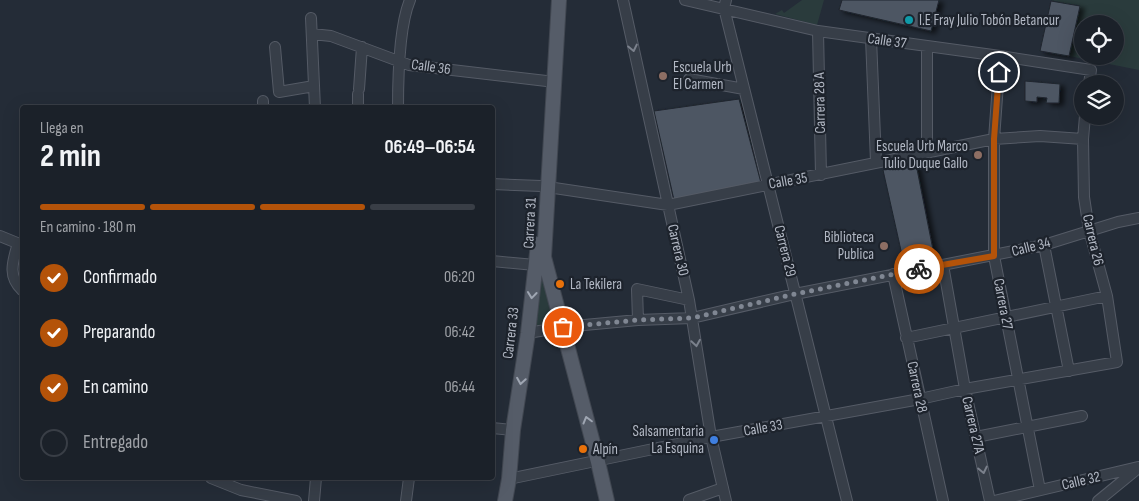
<!DOCTYPE html>
<html lang="es">
<head>
<meta charset="utf-8">
<style>
  body { margin:0; font-family:"Sofia Sans Condensed",sans-serif; background:#282e35; color:#f1f3f6; height:100vh; display:flex; flex-direction:column; font-size:19px; white-space:nowrap }
  * { box-sizing:border-box; margin:0 }
  p { font-size:16px; color:#a0a3a8 }
  .icon { flex:none; width:28px; height:28px; fill:none; stroke:currentColor; stroke-width:2; stroke-linecap:round; stroke-linejoin:round }
  .map { position:relative; flex:1; overflow:hidden }
  .details { position:absolute; left:20px; top:105px; width:475px; height:375px; display:flex; flex-direction:column; background:#1b2129; border-radius:5px; box-shadow:0 5px 20px #0002,0 0 0 1px #393e46 }
  .details>* { flex:none }
  .tools { position:absolute; left:1074px; top:15px; display:grid; gap:10px }
  .tools a { display:grid; place-items:center; width:50px; height:50px; border-radius:50%; background:#1b2129; box-shadow:0 5px 20px #0002,0 0 0 1px #393e46; font-size:25px }
  .pin { position:absolute; display:grid; place-items:center; width:42px; height:42px; color:#fff; margin:-21px; border:2px solid #fff; border-radius:50%; box-shadow:0 1px 5px #0007 }
  .courier { position:absolute; display:grid; place-items:center; width:50px; height:50px; margin:-25px; border:4px solid #b45309; border-radius:50%; background:#fff; color:#222; box-shadow:0 1px 6px #0007 }
  .head em { font-style:normal; font-weight:700 }
  .head div { display:flex; flex-direction:column-reverse }
  .head { display:flex; align-items:center; justify-content:space-between; height:85px; padding:0 20px }
  h1 { font-size:32px; font-weight:700; line-height:38px }
  .bar { display:grid; grid-template-columns:repeat(4,1fr); gap:8px 5px; align-content:center; height:60px; padding:0 20px }
  .bar i { height:6px; border-radius:4px; background:#393e46 }
  .bar .current { background:#b45309 }
  .bar p { grid-column:span 4 }
  ol { padding:0 20px; list-style:none }
  li { display:flex; align-items:center; gap:15px; height:55px }
  li p { margin-inline-start:auto }
  li .icon { padding:5px; border-radius:50%; background:#b45309; color:#fff; stroke-width:4 }
  li:last-child { color:#a0a3a8 }
  li i { width:28px; height:28px; border:2px solid #393e46; border-radius:50% }
  .map>svg:first-child { display:block }
</style>
</head>
<body>
<div class="map">
<svg width="1139" height="501" viewBox="0 0 1139 501">
  <defs>
    <filter id="shadow"><feDropShadow dx="4.5" dy="2.5" stdDeviation="2.5" flood-color="#0009"/></filter>
  </defs>
  <rect width="100%" height="100%" fill="#242c37"/>
  <path fill="#2a3b3c" fill-rule="evenodd" d="M802,0H824L817,25L775,14L782,10L784,13Z
    M1051,0H1139V70L1069,56L1080,7ZM1082,24H1115V56H1082Z
    M542,271L557,321L534,326Z"/>
  <path fill="#4d5663" stroke="#1f252e" filter="url(#shadow)" d="M842,0H939L931,31L839,10Z
    M1051,1L1080,6L1069,56L1040,51Z
    M1025,81L1060,84L1059,103H1046L1047,98L1037,97V102L1025,101Z
    M739,99L761,183L674,200L654,111Z
    M916,164L935,260L904,264L883,170Z"/>
  <g fill="none" stroke-linecap="round" stroke-linejoin="round">
    <g stroke="#555b66" stroke-width="12">
      <path id="minor" d="M623,0L689,300L711,437L726,501
        M685,0L818,31L1000,56L1091,70L1089,84
        M726,0L724,8L847,501
        M311,18L315,108
        M818,31L821,175
        M312,34L331,36L409,65L555,82
        M871,38L876,162
        M275,47L279,92L314,86
        M1000,56L994,139V256L1040,490
        M689,79L744,89
        M359,89L362,47
        M263,101V108
        M358,108V94
        M398,108C398,78 399,26 410,0
        M927,152V46
        M492,184L541,186L668,205L994,139L1040,136L1083,139
        M0,236L22,245
        M18,243C13,261 7,276 22,290
        M1044,245L1069,371
        M492,261L535,265
        M943,265L965,389L990,501
        M893,274L943,501
        M638,320L637,289L689,300
        M528,333L563,327L638,320L692,318L795,294L1044,245L1118,222L1139,218
        M906,338L1107,296
        M492,428L513,430
        M976,437L1082,416
        M211,478L241,490L296,501
        M509,479L711,437L920,399L965,389L1117,362L1107,296L1089,230L1084,197L1083,139L1085,116
        M689,500L723,488
        M314,501L316,478
        M406,501L409,478
        M994,501L1138,467
        M1098,501L1136,470"/>
    </g>
    <g stroke="#414751" stroke-width="16">
      <path id="major" d="M559,0L544,257L598,462L607,501
        M505,501L509,479L513,430L528,333L538,244"/>
    </g>
    <use href="#minor" stroke="#373e48" stroke-width="10"/>
    <use href="#major" stroke="#555c68" stroke-width="14"/>
  </g>
  <defs><path id="oneway-chevron" d="M-2-3.5L2.5 0L-2 3.5" fill="none" stroke-width="1.6" stroke-linecap="round" stroke-linejoin="round" transform="scale(1.25)"/></defs>
  <g stroke="#7b818c">
    <use href="#oneway-chevron" transform="translate(633 48) rotate(78)"/>
    <use href="#oneway-chevron" transform="translate(696 343) rotate(81)"/>
    <use href="#oneway-chevron" transform="translate(983 470) rotate(78)"/>
  </g>
  <g stroke="#9fa6b2">
    <use href="#oneway-chevron" transform="translate(532 295) rotate(96)"/>
    <use href="#oneway-chevron" transform="translate(521 381) rotate(99)"/>
    <use href="#oneway-chevron" transform="translate(587 420) rotate(-105)"/>
  </g>
  <g fill="none" stroke-linecap="round" stroke-linejoin="round">
    <path stroke="#808793" stroke-width="5" stroke-dasharray="0 9" d="M563,327L638,320L692,318L795,294L919,269"/>
    <path stroke="#b45309" stroke-width="6" d="M919,269L994,256V139L999,72"/>
  </g>
  <circle fill="#0f9aa8" stroke="#1d232c" stroke-width="2" cx="909" cy="20" r="5"/>
  <g fill="#8d6e63" stroke="#1d232c" stroke-width="2">
    <circle cx="663" cy="76" r="5"/>
    <circle cx="978" cy="155" r="5"/>
    <circle cx="884" cy="246" r="5"/>
  </g>
  <g fill="#e8710a" stroke="#1d232c" stroke-width="2">
    <circle cx="560" cy="284" r="5"/>
    <circle cx="583" cy="449" r="5"/>
  </g>
  <circle fill="#3f7fe0" stroke="#1d232c" stroke-width="2" cx="714" cy="440" r="5"/>
  <g text-anchor="middle" dominant-baseline="central" stroke-width="4.5" stroke-linejoin="round" paint-order="stroke">
    <g font-size="15" fill="#b2b8c4" stroke="#1d232c" text-anchor="start">
      <text x="919" y="20">I.E Fray Julio Tobón Betancur</text>
      <text x="673" y="67">Escuela Urb<tspan x="673" dy="17">El Carmen</tspan></text>
      <text x="968" y="146" text-anchor="end">Escuela Urb Marco<tspan x="968" dy="17">Tulio Duque Gallo</tspan></text>
      <text x="874" y="237" text-anchor="end">Biblioteca<tspan x="874" dy="17">Publica</tspan></text>
      <text x="570" y="284">La Tekilera</text>
      <text x="704" y="431" text-anchor="end">Salsamentaria<tspan x="704" dy="17">La Esquina</tspan></text>
      <text x="593" y="449">Alpín</text>
    </g>
    <g font-size="15" fill="#b2b8c4" stroke="#1d232c">
      <text transform="translate(887 41) rotate(8)">Calle 37</text>
      <text transform="translate(431 67) rotate(8)">Calle 36</text>
      <text transform="translate(820 103) rotate(-91)">Carrera 28 A</text>
      <text transform="translate(788 181) rotate(-10)">Calle 35</text>
      <text transform="translate(530 223) rotate(-87)">Carrera 31</text>
      <text transform="translate(1093 240) rotate(77)">Carrera 26</text>
      <text transform="translate(1031 247) rotate(-14)">Calle 34</text>
      <text transform="translate(678 250) rotate(77)">Carrera 30</text>
      <text transform="translate(785 251) rotate(76)">Carrera 29</text>
      <text transform="translate(1003 304) rotate(79)">Carrera 27</text>
      <text transform="translate(511 333) rotate(-83)">Carrera 33</text>
      <text transform="translate(917 387) rotate(78)">Carrera 28</text>
      <text transform="translate(973 425) rotate(77)">Carrera 27A</text>
      <text transform="translate(763 428) rotate(-10)">Calle 33</text>
      <text transform="translate(1081 481) rotate(-13)">Calle 32</text>
    </g>
  </g>
</svg>
<div class="tools">
<a><svg class="icon" aria-label="locate" viewBox="0 0 24 24"><circle cx="12" cy="12" r="6"/><path d="M12 2v4M12 18v4M2 12h4M18 12h4"/></svg></a>
<a><svg class="icon" aria-label="layers" viewBox="0 0 24 24"><path d="M12 4l9 5-9 5-9-5zM3 14l9 5 9-5"/></svg></a>
</div>
<div class="pin" style="left:563px;top:327px;background:#ea580c"><svg class="icon" aria-label="bag" viewBox="0 0 24 24"><path d="M5 8h14l-1 12H6zM9 8a3 3 0 0 1 6 0"/></svg></div>
<div class="pin" style="left:999px;top:72px;background:#1f2937"><svg class="icon" aria-label="home" viewBox="0 0 24 24"><path d="M3 11l9-7 9 7M6 9v11h12V9"/></svg></div>
<div class="courier" style="left:919px;top:269px"><svg class="icon" aria-label="bike" viewBox="0 0 24 24"><circle cx="6" cy="16" r="4"/><circle cx="18" cy="16" r="4"/><path d="M6 16l4-8h5l3 8M10 8l3 8H6M13 5h3"/></svg></div>
<section class="details">
<div class="head"><div><h1>2 min</h1><p>Llega en</p></div><em>06:49–06:54</em></div>
<div class="bar"><i class="current"></i><i class="current"></i><i class="current"></i><i></i><p>En camino · 180 m</p></div>
<ol>
<li><svg class="icon" aria-label="check" viewBox="0 0 24 24"><path d="M5 12l5 5 9-10"/></svg>Confirmado<p>06:20</p></li>
<li><svg class="icon" aria-label="check" viewBox="0 0 24 24"><path d="M5 12l5 5 9-10"/></svg>Preparando<p>06:42</p></li>
<li><svg class="icon" aria-label="check" viewBox="0 0 24 24"><path d="M5 12l5 5 9-10"/></svg>En camino<p>06:44</p></li>
<li><i></i>Entregado</li>
</ol>
</section>
</div>
</body>
</html>
